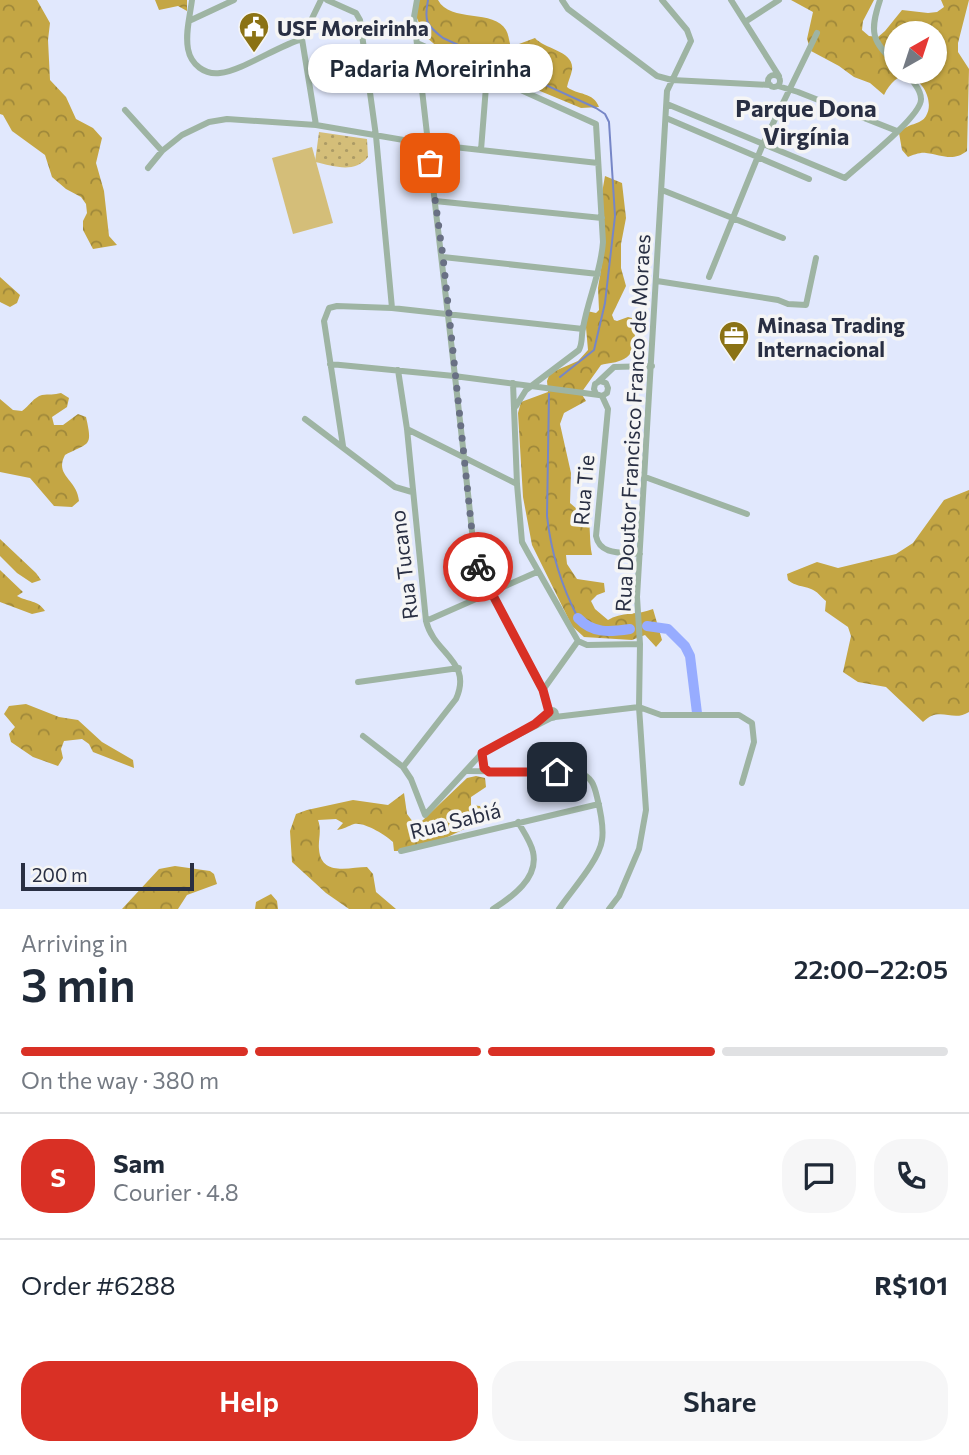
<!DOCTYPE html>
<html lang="en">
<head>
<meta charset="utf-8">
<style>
  body { margin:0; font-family:Commissioner,sans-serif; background:#f6f6f7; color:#1f2937; height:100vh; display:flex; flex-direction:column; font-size:26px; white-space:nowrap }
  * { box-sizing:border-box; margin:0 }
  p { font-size:23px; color:#747a83 }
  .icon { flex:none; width:38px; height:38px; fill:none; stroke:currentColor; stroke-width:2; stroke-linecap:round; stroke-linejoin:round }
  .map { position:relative; height:909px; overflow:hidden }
  .sheet { display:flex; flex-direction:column; background:#fff; flex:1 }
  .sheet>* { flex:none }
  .needle { width:46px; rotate:39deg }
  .buttons { position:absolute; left:884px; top:21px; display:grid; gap:14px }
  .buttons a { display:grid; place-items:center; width:63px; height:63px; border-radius:50%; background:#fff; box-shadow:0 2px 5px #0004; font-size:35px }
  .scale { position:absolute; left:21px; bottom:18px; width:173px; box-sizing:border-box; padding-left:7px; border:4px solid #292f43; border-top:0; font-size:19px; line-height:24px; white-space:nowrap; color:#292f43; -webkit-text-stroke:5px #f5f5f5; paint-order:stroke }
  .pin { position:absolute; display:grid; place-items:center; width:60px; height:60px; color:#fff; margin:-30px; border-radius:14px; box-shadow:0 4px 10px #0006 }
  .courier { position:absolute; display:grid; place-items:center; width:70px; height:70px; margin:-35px; border:5px solid #d93025; border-radius:50%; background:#fff; color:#222; box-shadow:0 2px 9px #0007 }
  .bubble { position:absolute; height:49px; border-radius:24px; background:#fff; box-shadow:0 2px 5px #0004; font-size:23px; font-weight:600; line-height:49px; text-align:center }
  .headline em { font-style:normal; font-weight:600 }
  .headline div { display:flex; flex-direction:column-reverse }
  .headline { display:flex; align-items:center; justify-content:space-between; height:119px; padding:0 21px }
  h1 { font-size:46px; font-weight:600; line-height:52px }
  .bar { display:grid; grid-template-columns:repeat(4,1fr); gap:10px 7px; align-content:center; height:84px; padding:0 21px }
  .bar i { height:9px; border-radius:5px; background:#e0e1e3 }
  .bar .active { background:#d93025 }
  .bar p { grid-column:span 4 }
  .line { display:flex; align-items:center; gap:18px; padding:0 21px; border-top:2px solid #e0e1e3 }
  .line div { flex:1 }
  .round { display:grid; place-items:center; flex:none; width:74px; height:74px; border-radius:28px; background:#f6f6f7 }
  .primary-button { display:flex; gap:14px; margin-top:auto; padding:14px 21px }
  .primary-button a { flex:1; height:80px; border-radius:28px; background:#d93025; color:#fff; font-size:28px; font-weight:600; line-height:80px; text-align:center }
  .primary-button a+a { background:#f6f6f7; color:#1f2937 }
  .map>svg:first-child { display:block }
</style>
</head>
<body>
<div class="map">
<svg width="969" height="909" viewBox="0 0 969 909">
  <defs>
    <pattern id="forest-crowns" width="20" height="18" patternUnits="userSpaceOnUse" patternTransform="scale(1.75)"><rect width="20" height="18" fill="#c4a644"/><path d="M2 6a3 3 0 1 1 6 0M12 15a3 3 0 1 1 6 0" fill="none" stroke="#9f883a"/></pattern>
    <pattern id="park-dots" width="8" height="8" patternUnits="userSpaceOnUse" patternTransform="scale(1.75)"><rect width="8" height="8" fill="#d4be79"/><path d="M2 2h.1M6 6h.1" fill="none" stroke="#ac9b65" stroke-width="1.8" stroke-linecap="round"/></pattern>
  </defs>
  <rect width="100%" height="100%" fill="#e1e8fd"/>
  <path fill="url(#forest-crowns)" fill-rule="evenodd" d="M0,0H37L50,23L48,40L50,80L66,97L76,119L93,128L102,138L96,163L104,191L109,236L117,245L93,249L83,230V221L87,213L86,204L81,197L66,189L52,177L45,155L12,131L3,115L0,114Z
    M155,0H187V11L178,6L159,10Z
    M419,0H438C450,23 495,9 506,30C509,35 509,42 511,47L535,38C544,49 575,51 572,70C571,76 568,81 567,87C577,95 594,92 599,107L581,108L441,50L425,36L415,14Z
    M791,0H874L863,21L862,30L869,36L878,37L885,31L902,10L928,13L937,12L944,7L941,0H969L958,43V52L969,69L967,151C953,162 942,155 926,153C921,152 913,155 908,157L902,150L899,133C907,123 921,125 926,116C939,95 905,51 884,95L870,83L854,77L839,66L811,51L807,39L813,12ZM896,33H934V72H896Z
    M605,176L622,183L626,218L621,244V268L626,286L612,315L614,320L617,321L628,317L632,318C636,331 638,352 624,359C617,363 608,363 601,365L581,393L586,401L564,413L560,424L571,473L570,503L577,509L587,513C591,522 589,542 592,555H566L567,564L577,579L604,583L605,592L597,595L591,601L595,609L608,620C620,612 639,615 653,609L662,640L656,647L645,635L632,640L584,637L572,626L532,545L523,497L518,413L521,402L548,392L547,381L550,373L578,361L588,350L585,316L587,311L596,313L599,310L598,288L605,244L600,204Z
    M0,277L20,295L17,303L10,307L0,302Z
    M61,393L69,398L67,407L52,417L54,425H63L78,414L86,417C93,448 89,442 65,455C54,476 77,479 79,501L72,507L54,506L30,478L0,472V399L13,410L22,411C29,406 34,397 42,395C49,394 54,395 61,393Z
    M969,490V712C952,723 940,705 923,722L886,687L858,682L843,672L851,636L848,627L825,611L826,601C821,597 817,591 811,589C802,585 796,587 788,580L787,574L817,562L838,568L896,554L913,543L944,500Z
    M0,539L36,573L41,580L32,583L17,573L0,556Z
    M0,570L23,592L17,596C28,602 38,600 45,611L32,614L0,602Z
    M26,704L59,717L78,720L102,742L133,760L134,768L93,752L89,744L82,739L64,741L61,749L63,758L58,766L33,757L11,742L9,734L15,727L4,714L9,706Z
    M476,776L485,778L486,787L471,797V805L480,806L486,818C460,831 423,852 394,851L393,842C385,835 365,822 354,824C348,826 344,829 337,830L343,823L336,819L318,820C322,831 318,839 319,849C321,877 350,867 367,867L373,874L376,892L396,909H349L326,893L292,862L290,831L296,814L307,810L353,800L388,805L404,793L407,814L413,822L422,821L467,778Z
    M175,866L210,871L214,874L217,884L187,895L178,909H122L159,869Z
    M271,894L277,901L278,909H255L256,902Z"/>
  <path fill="url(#park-dots)" d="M319,132L367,139L368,157C354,174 334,166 315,162Z"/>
  <path fill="#d4be79" d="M312,147L333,223L293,234L272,158Z"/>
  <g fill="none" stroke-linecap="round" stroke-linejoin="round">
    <path stroke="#7686c7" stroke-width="2" d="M428,0C424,21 426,25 443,38L596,108L605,114L609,122L615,216L605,303L594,350L560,377
      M549,394L547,516C551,553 561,585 578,618"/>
    <path stroke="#97acff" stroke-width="10" d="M578,618C593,634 610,632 630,629
      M647,626L668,629L685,646L690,656L697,713"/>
    <path stroke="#9eb4a3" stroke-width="6" d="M192,0C190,16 185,33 188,49C191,65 205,75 220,73C241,71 278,46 302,39
      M327,0L356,13L360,20L376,136L392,308
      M417,0L414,17C433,195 456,373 474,551L477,564L543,690
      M562,0L568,9L657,76L672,80L770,85
      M731,0L779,76
      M880,0C869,33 872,41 896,64
      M189,21L234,0
      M745,22L779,0
      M302,39L316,125
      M302,39L321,0
      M417,43L596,124L603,242C601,272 588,299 583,328C581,336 583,342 579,350L526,390L516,406
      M768 81a6 6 0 1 1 12 0a6 6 0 1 1-12 0Z
      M778,86L798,92L897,131
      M667,104L845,178C859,165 922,116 921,99C921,89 911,79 904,72
      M125,110L162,151
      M666,118L809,179
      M481,150L487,74
      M148,168L162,151L182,135L209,122L227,119L316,125L427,144L598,163
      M662,190L783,238
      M435,201L602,218
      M443,257L598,274
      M709,277L763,144L817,33
      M657,281L778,300L788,304L806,305L816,258
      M330,364L454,376L599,395
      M398,370L407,429L426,621C434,654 473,661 456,699L403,767
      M598,382L614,367L652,366
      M513,383L517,484L522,542L528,553L578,641L587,645L640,644
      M602,396L607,393L608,388L606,383L600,381L595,384L594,389L596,394L602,396L608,409L596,536C600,556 623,552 640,554
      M305,419L395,487L412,492
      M407,429L517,484
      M343,446L324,321L329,308L337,306L392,308L583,329
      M645,477L747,514
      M426,621L537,572
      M358,682L459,668
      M548 714a4 4 0 1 1 8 0a4 4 0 1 1-8 0Z
      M549,712L543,690L578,641
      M555,717L639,707L661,715H739L752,723L754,742L742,783
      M363,736L403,767L411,779L425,815L482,753L551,718
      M482,753L484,768L489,772
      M467,771L579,772C592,778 594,784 597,797C600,809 604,828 602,840C599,861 571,891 559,909
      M401,851L599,804
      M493,909C512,897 539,878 533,852C531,842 523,831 518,822
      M609,909L619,896L639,849L646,810L639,707L640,644L637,597L667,91L691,41L687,30L662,0"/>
  </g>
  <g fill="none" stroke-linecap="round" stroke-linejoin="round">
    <path stroke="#697084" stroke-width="7" stroke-dasharray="0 12.6" d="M430,163L443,257L474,551L478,567"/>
    <path stroke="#d93025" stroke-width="9" d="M478,567L543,690L549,712L535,724L482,753L484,768L489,772H557"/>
  </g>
  <defs>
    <g id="civic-pin" transform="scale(1.575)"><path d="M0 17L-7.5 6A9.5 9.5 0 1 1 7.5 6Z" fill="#8b7214" stroke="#f5f5f5"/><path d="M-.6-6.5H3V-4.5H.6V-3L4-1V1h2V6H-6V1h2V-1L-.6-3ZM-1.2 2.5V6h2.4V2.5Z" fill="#fff"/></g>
    <g id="office-pin" transform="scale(1.575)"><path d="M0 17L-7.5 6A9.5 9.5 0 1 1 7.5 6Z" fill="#8b7214" stroke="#f5f5f5"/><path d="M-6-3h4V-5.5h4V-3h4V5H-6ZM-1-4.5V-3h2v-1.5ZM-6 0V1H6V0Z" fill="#fff"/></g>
  </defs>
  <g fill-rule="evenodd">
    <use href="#civic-pin" x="254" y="27"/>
    <use href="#office-pin" x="734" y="336"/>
  </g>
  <g text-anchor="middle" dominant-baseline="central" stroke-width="7" stroke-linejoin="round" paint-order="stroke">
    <g font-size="21" font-weight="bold" fill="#292f43" stroke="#f5f5f5" text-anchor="start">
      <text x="277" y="27">USF Moreirinha</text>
      <text x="757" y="324">Minasa Trading<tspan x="757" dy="24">Internacional</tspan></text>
    </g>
    <g font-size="21" fill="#292f43" stroke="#f5f5f5">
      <text transform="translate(632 423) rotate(-87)">Rua Doutor Francisco Franco de Moraes</text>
      <text transform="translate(583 490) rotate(-85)">Rua Tie</text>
      <text transform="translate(403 565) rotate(-97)">Rua Tucano</text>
      <text transform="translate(455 820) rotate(-14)">Rua Sabiá</text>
    </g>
    <g font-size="24" font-weight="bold" fill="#292f43" stroke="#f5f5f5">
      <text x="806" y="107">Parque Dona<tspan x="806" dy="28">Virgínia</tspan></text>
    </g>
  </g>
</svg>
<div class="buttons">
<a><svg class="needle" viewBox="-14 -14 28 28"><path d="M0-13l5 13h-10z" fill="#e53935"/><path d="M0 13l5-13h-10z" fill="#747a83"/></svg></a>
</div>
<div class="scale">200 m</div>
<div class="pin" style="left:430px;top:163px;background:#ea580c"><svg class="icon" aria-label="bag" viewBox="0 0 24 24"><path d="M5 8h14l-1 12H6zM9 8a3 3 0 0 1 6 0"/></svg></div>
<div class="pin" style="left:557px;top:772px;background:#1f2937"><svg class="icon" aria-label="home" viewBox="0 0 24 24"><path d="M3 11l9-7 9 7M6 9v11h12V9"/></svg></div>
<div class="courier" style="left:478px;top:567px"><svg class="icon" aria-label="bike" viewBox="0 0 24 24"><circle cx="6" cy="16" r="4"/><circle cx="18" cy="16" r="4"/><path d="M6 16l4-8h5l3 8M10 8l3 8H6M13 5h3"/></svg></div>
<div class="bubble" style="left:308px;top:44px;width:245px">Padaria Moreirinha</div>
</div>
<section class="sheet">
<div class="headline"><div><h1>3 min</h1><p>Arriving in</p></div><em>22:00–22:05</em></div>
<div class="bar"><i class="active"></i><i class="active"></i><i class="active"></i><i></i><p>On the way · 380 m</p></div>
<div class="line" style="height:126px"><b class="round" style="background:#d93025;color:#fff">S</b><div><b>Sam</b><p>Courier · 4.8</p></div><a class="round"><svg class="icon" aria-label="chat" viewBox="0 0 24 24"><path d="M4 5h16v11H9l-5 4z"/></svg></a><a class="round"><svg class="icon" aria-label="phone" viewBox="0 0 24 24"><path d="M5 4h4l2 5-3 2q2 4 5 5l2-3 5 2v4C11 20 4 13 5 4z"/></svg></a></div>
<div class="line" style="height:91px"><div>Order #6288</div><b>R$101</b></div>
<div class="primary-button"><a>Help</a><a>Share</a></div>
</section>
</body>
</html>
